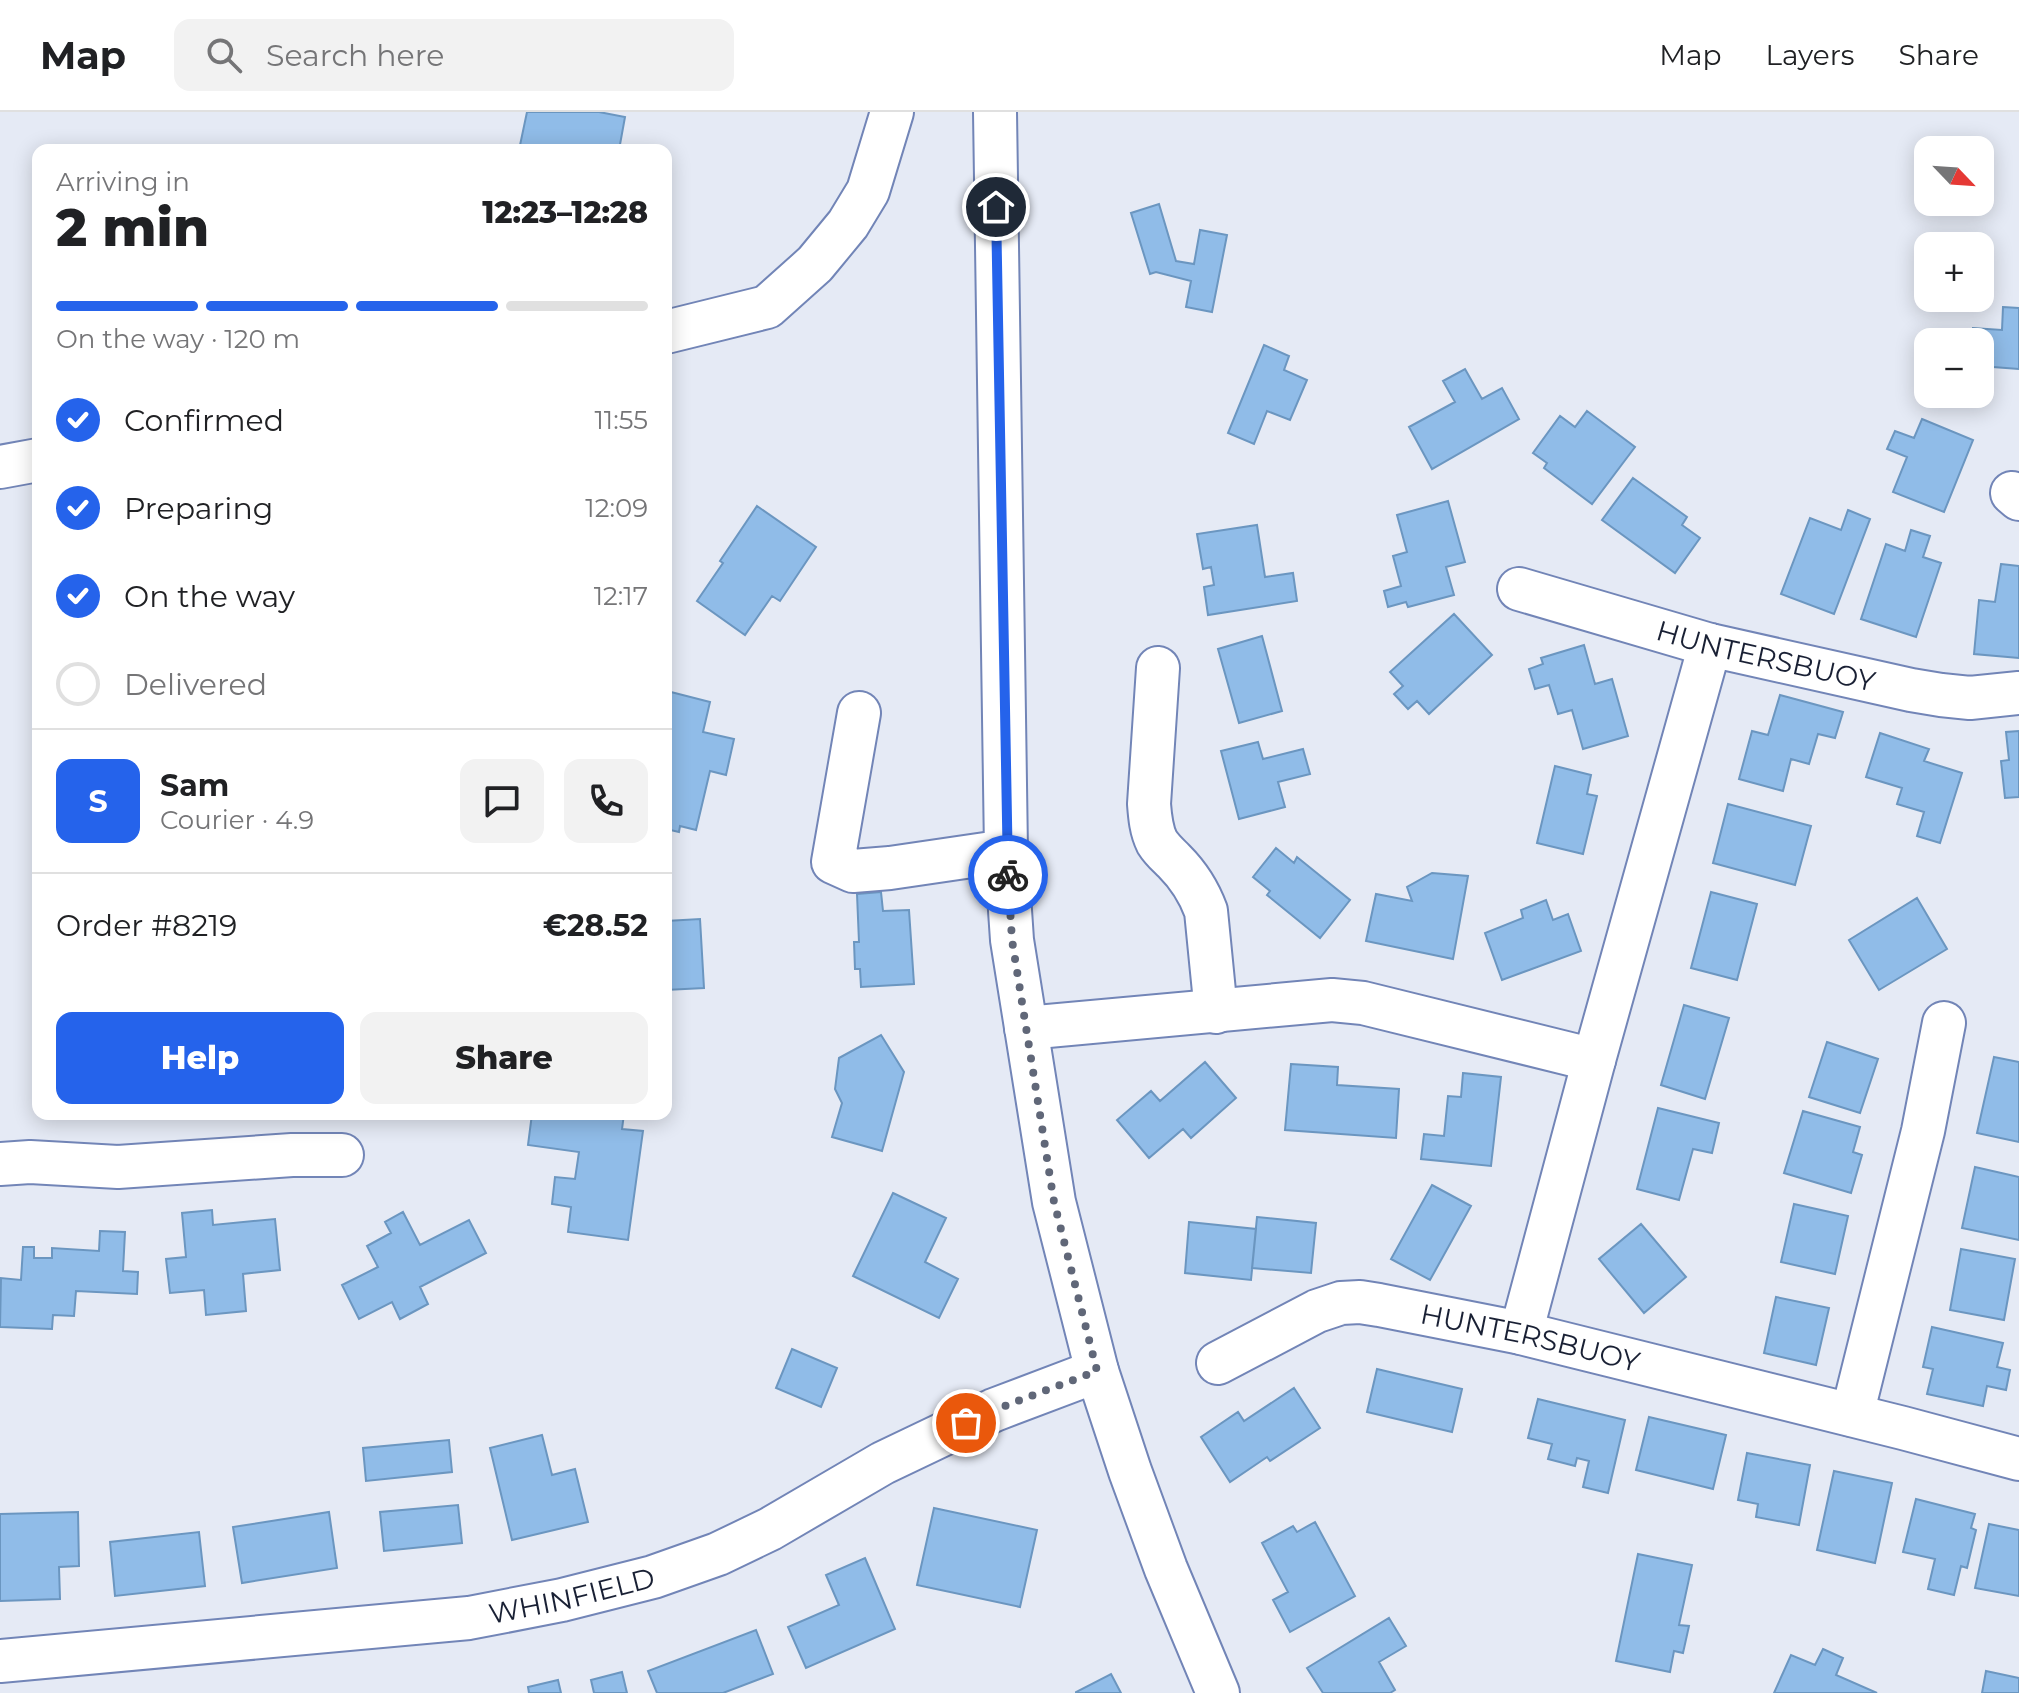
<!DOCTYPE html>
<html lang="en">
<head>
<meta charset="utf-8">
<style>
  body { margin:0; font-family:Montserrat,sans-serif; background:#f2f2f2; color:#202124; height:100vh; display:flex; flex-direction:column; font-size:30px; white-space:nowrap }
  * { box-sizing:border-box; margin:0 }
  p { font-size:26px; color:#757577 }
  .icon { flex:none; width:44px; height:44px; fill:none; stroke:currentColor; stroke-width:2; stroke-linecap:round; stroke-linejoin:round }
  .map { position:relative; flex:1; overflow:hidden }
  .side { position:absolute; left:32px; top:32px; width:640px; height:976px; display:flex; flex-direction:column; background:#fff; border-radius:16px; box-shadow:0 4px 20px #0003 }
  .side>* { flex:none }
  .needle { width:52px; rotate:115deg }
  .buttons { position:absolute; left:1914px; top:24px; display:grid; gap:16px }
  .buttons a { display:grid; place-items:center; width:80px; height:80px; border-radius:16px; background:#fff; box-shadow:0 4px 20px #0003; font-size:40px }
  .pin { position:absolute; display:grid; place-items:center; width:68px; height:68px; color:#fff; margin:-34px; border:4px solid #fff; border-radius:50%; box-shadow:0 2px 8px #0007 }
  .courier { position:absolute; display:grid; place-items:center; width:80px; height:80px; margin:-40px; border:6px solid #2563eb; border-radius:50%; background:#fff; color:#222; box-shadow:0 2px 10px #0007 }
  .head em { font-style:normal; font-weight:800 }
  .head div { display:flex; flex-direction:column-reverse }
  .head { display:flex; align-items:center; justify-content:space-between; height:136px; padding:0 24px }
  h1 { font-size:52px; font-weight:800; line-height:60px }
  .bar { display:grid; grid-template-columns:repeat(4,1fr); gap:12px 8px; align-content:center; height:96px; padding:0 24px }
  .bar i { height:10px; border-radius:6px; background:#e0e0e0 }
  .bar .active { background:#2563eb }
  .bar p { grid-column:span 4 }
  .line { display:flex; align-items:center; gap:20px; padding:0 24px; border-top:2px solid #e0e0e0 }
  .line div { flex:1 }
  .round { display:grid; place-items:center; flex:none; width:84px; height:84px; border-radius:16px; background:#f2f2f2 }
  ol { padding:0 24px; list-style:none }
  li { display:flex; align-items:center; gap:24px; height:88px }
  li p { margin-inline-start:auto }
  li .icon { padding:8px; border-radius:50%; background:#2563eb; color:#fff; stroke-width:4 }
  li:last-child { color:#757577 }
  li i { width:44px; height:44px; border:4px solid #e0e0e0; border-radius:50% }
  .cta { display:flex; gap:16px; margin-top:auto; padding:16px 24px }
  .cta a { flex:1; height:92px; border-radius:16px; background:#2563eb; color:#fff; font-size:32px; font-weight:800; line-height:92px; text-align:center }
  .cta a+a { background:#f2f2f2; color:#202124 }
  header { display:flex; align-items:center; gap:48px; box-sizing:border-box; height:112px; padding:0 40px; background:#fff; border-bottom:2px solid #e0e0e0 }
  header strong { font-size:38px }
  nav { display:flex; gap:44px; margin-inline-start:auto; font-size:28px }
  .search { width:560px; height:72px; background:#f2f2f2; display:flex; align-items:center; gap:20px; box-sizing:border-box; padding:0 28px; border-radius:16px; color:#757577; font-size:30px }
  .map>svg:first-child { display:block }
</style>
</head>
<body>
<header>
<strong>Map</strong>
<div class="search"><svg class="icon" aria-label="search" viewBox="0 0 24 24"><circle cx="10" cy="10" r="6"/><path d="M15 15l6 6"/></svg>Search here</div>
<nav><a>Map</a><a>Layers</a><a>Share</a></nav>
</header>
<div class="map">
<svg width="2019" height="1581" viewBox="0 0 2019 1581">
  <rect width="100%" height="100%" fill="#e5eaf5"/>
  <path fill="#90bce8" stroke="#6b96c0" stroke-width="2" d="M527,0H599L625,5L619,38H519Z
    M1159,92L1176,149L1194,152L1200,118L1227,123L1212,200L1186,195L1191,169L1156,160L1150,162L1131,101Z
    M2003,195L2019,196V257L1980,254V230H1972L1973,216L2002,218Z
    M1264,233L1289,244L1284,258L1307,268L1290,308L1267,299L1254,332L1228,321Z
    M1465,257L1482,287L1502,276L1519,307L1432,357L1409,315L1455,290L1443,269Z
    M1587,299L1635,335L1592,392L1544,356L1547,351L1533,341L1560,304L1575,315Z
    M1922,307L1973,328L1944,400L1893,380L1907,345L1887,337L1895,319L1914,326Z
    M1633,366L1687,405L1682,413L1700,426L1675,461L1602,408Z
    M1448,389L1465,450L1446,455L1454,483L1408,495L1406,490L1388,495L1384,479L1401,474L1393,444L1407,440L1397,403Z
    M757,394L816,435L780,489L772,484L745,523L697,489L723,451L720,449Z
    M1848,398L1870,407L1834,502L1781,482L1810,406L1841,418Z
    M1257,413L1265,465L1293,461L1297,489L1208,503L1204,475L1214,473L1211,455L1203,457L1197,422Z
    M1911,418L1930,424L1923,445L1941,451L1916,525L1861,507L1886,432L1905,439Z
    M2001,452L2019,454V546L1974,542L1979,488L1995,490Z
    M1454,502L1492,543L1429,602L1417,589L1408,597L1394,582L1403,574L1390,560Z
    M1262,524L1282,599L1239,611L1218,537Z
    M1584,533L1595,572L1612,567L1628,624L1583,637L1572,598L1558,602L1549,573L1535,577L1529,557L1543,552L1541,546Z
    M667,579L710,590L703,620L734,627L726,663L710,659L696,718L680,714L679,720L666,717Z
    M1780,583L1843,600L1835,626L1818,622L1809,652L1791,647L1783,679L1739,667L1752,619L1768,623Z
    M2019,619V685L2005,686L2001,649L2009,648L2006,620Z
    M1880,621L1929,637L1924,649L1962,661L1940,731L1917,724L1924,700L1897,692L1902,676L1866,665Z
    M1258,630L1263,647L1303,637L1310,662L1278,670L1285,695L1239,707L1221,639Z
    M1555,654L1591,663L1587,682L1597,684L1583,742L1537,731Z
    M1728,692L1811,714L1795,773L1713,751Z
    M1276,736L1294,751L1297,745L1350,788L1320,826L1267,783L1270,779L1253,765Z
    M1432,761L1468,764L1453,847L1366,829L1376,782L1412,789L1407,775Z
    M881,780L883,799L909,798L914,872L861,875L860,857H855L854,830H859L857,782Z
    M1711,780L1757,792L1737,868L1691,856Z
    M1917,786L1947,837L1879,878L1849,828Z
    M1546,788L1553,808L1568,802L1581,839L1502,868L1485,821L1523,806L1521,798Z
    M700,807L704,876L666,878V809Z
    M1684,893L1729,906L1705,987L1661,973Z
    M881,923L904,960L882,1039L832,1025L842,991L835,977L839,946Z
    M1827,930L1878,947L1860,1001L1809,985Z
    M1994,945L2019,950V1030L1977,1021Z
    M1205,950L1236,986L1191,1026L1183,1017L1149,1046L1117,1008L1151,979L1160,989Z
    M1291,952L1338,955L1337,973L1399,977L1396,1026L1285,1018Z
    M1463,961L1501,965L1491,1054L1421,1047L1424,1022L1444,1024L1448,984L1461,985Z
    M1658,996L1719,1011L1712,1041L1693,1037L1679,1088L1637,1077Z
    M1803,999L1860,1015L1853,1040L1862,1043L1851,1081L1784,1061Z
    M532,1002H624L622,1017L643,1019L628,1128L568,1120L571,1095L552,1092L555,1065L575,1067L579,1040L528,1033Z
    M1975,1055L2019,1065V1128L1962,1116Z
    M1432,1073L1471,1094L1430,1168L1391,1147Z
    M893,1081L946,1106L925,1150L958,1167L939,1206L853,1164Z
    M1794,1092L1848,1104L1835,1162L1781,1150Z
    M212,1098L213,1113L275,1107L280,1158L243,1162L246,1199L206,1203L204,1178L170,1181L166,1147L186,1145L182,1101Z
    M403,1100L420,1133L469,1108L486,1141L420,1175L428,1192L400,1207L392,1190L359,1207L342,1173L378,1155L367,1134L391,1121L385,1110Z
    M1257,1105L1316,1111L1311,1161L1252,1156Z
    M1189,1110L1256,1117L1251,1168L1185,1161Z
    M1641,1112L1686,1165L1644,1201L1599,1147Z
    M100,1119L125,1120L123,1159L138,1160L137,1182L76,1179L74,1204L53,1203L52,1217L0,1215L1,1166L21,1168L23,1135H34V1146H52V1136L99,1139Z
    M1961,1137L2015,1147L2004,1208L1950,1198Z
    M1776,1185L1829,1196L1816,1253L1764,1241Z
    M1932,1215L2003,1231L1997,1255L2010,1258L2006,1278L1987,1274L1983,1294L1927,1282L1933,1257L1923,1255Z
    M792,1237L837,1256L821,1295L776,1276Z
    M1377,1257L1462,1277L1452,1320L1367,1300Z
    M1294,1276L1320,1316L1270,1349L1267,1345L1230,1370L1201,1325L1238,1300L1244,1309Z
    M1538,1287L1625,1308L1608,1381L1583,1375L1589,1349L1577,1346L1575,1354L1548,1347L1552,1332L1528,1326Z
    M1649,1305L1726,1323L1713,1377L1636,1358Z
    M542,1323L552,1363L575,1357L588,1410L512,1428L490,1336Z
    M449,1328L452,1360L366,1369L363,1336Z
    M1747,1341L1810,1353L1799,1413L1756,1405L1758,1392L1738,1388Z
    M1834,1359L1892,1371L1875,1451L1817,1438Z
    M1916,1387L1975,1402L1971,1416L1976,1418L1967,1456L1961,1454L1954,1483L1928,1477L1935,1447L1903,1440Z
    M458,1393L462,1431L384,1439L380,1400Z
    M934,1396L1037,1418L1020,1495L917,1473Z
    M78,1400L79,1454L59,1455L60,1487L0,1489V1402Z
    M329,1400L337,1456L242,1471L233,1415Z
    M1315,1410L1355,1484L1290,1520L1273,1488L1288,1480L1262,1431L1293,1414L1297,1420Z
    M1989,1412L2019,1418V1484L1975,1476Z
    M199,1420L205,1474L115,1484L110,1430Z
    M1638,1442L1692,1453L1679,1513L1689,1514L1683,1541L1674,1539L1670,1560L1616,1549Z
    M865,1446L895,1517L806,1556L788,1515L839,1493L826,1463Z
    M1389,1506L1406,1534L1379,1550L1395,1578L1390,1581H1323L1307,1556Z
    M756,1518L773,1562L723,1581H657L648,1559Z
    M1823,1537L1843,1546L1836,1563L1877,1581H1774L1791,1543L1815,1553Z
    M1986,1559L2019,1566V1581H1982Z
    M622,1560L627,1581H594L591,1568Z
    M1111,1562L1121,1581H1076V1580Z
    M558,1568L561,1581H529L528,1575Z"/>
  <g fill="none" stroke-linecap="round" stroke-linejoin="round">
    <g stroke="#7285b7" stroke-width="46">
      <g id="minor">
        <path d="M995,0L1006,739L1012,828L1054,1090L1097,1259L1130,1359L1166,1457L1218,1581"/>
        <path d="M666,220L767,195L815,152L848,112L868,79L892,0"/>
        <path d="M0,355L38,348"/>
        <path d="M2012,381L2019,387"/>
        <path id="s1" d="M1519,477L1710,533L1911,578L1941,583L1970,586L2019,581"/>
        <path d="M1158,556L1149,692C1150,705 1151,718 1157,730C1162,738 1168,743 1174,749C1189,764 1199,780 1206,799L1216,900"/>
        <path d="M859,601L833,750L853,759L890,756L1006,739"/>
        <path d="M1026,916L1332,888L1363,891L1594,948"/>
        <path d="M0,1052L30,1050L118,1055L292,1043H342"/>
        <path d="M1521,1221L1594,948L1710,533"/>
        <path id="s2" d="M1218,1251L1317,1199L1341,1191L1360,1190L1379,1193L1521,1221L1903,1316L2019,1347"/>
        <path d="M1852,1303L1923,1019L1944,911"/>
        <path id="s3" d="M0,1549L469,1506L562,1488L653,1465L718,1442L770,1417L883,1351L994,1298L1097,1259"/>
      </g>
    </g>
    <use href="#minor" stroke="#fff" stroke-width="42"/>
  </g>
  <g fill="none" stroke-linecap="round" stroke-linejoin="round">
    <path stroke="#606778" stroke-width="8" stroke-dasharray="0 14.4" d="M966,1311L994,1298L1097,1259L1054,1090L1012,828L1008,763"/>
    <path stroke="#2563eb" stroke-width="10" d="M996,95L1008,763"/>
  </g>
  <g text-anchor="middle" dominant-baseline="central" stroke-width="7" stroke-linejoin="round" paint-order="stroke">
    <g font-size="28" fill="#192034" stroke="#e5eaf5">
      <text stroke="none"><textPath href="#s1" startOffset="256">HUNTERSBUOY</textPath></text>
      <text stroke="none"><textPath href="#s2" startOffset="330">HUNTERSBUOY</textPath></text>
      <text stroke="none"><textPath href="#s3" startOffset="576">WHINFIELD</textPath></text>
    </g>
  </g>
</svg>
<div class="buttons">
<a><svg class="needle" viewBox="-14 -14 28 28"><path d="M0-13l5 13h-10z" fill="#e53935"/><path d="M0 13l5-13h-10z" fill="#757577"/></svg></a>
<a>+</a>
<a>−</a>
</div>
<div class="pin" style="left:966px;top:1311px;background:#ea580c"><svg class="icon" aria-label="bag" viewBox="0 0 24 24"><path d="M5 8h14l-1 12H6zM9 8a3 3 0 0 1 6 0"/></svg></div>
<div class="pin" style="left:996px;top:95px;background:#1f2937"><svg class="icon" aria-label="home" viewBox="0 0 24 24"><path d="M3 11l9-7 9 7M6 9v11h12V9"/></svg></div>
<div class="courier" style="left:1008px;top:763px"><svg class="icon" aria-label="bike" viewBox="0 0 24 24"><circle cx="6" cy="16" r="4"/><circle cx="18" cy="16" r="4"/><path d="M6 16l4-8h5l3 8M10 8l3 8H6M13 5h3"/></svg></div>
<section class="side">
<div class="head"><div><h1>2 min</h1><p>Arriving in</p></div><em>12:23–12:28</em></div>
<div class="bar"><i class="active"></i><i class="active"></i><i class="active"></i><i></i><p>On the way · 120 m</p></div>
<ol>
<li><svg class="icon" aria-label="check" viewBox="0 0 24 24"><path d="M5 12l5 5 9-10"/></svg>Confirmed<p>11:55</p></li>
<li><svg class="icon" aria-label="check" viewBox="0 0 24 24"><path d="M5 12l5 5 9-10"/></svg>Preparing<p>12:09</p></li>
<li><svg class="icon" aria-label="check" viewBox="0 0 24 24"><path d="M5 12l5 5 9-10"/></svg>On the way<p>12:17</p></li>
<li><i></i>Delivered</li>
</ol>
<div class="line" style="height:144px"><b class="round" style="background:#2563eb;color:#fff">S</b><div><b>Sam</b><p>Courier · 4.9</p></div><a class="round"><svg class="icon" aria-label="chat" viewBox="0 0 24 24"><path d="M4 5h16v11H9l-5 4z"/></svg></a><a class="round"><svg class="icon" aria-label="phone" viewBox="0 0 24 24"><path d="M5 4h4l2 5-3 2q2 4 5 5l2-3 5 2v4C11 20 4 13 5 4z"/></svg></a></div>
<div class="line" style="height:104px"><div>Order #8219</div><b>€28.52</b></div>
<div class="cta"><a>Help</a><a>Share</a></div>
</section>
</div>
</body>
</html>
